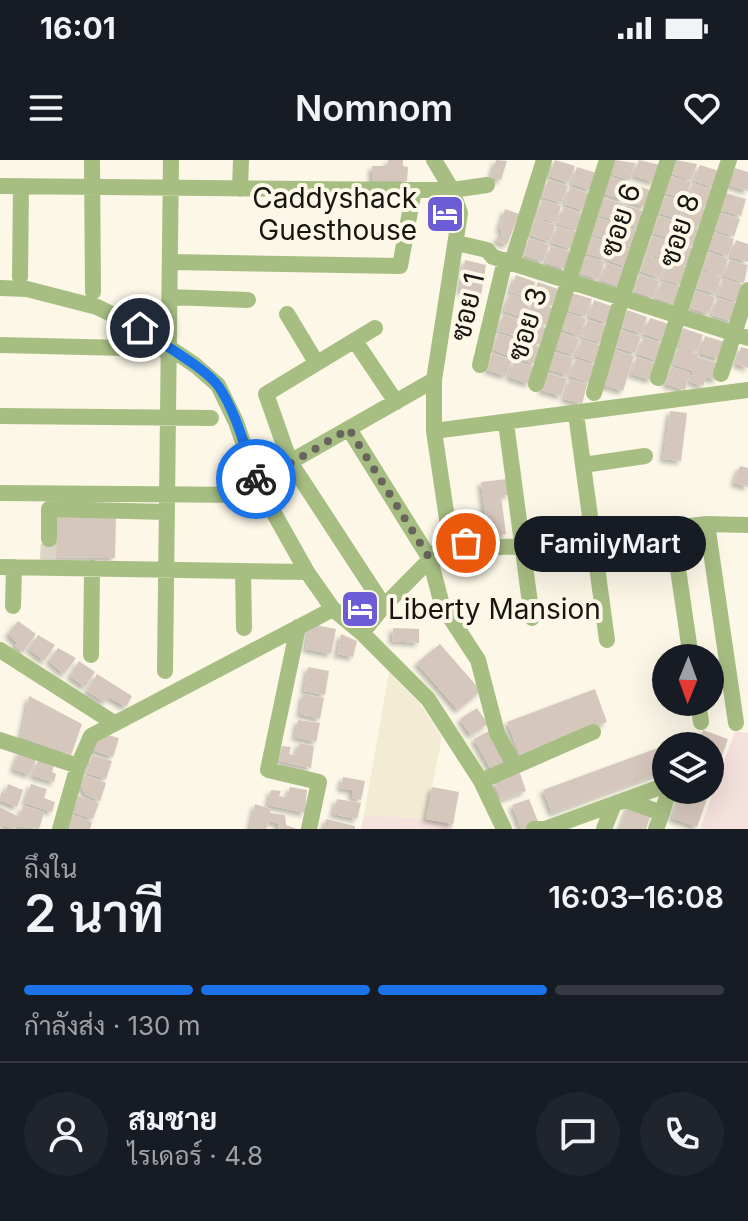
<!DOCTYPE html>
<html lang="th">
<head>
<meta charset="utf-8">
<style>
  body { margin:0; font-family:Inter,Sarabun,sans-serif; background:#20242c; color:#f1f3f6; height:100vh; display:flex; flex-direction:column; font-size:30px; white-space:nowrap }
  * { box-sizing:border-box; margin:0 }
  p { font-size:26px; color:#9ea1a6 }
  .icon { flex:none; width:44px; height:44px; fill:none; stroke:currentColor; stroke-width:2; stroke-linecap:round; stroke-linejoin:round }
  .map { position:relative; height:669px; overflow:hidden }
  .drawer { display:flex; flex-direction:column; background:#171b24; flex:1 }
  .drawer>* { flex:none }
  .needle { width:52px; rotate:181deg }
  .buttons { position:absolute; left:652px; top:484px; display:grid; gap:16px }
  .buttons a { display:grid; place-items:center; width:72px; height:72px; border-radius:50%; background:#171b24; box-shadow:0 8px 32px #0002; font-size:40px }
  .pin { position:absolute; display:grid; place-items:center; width:68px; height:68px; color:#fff; margin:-34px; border:4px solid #fff; border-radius:50%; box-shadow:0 2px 8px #0007 }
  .courier { position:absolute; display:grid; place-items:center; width:80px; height:80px; margin:-40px; border:6px solid #1a73e8; border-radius:50%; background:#fff; color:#222; box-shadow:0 2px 10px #0007 }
  .bubble { position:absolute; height:56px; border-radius:28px; background:#171b24; box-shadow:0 8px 32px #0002; font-size:26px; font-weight:600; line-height:56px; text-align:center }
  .overview em { font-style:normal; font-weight:600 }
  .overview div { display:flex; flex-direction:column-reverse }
  .overview { display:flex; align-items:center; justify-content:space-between; height:136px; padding:0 24px }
  h1 { font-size:52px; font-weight:600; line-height:60px }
  .bar { display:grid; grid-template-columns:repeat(4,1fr); gap:12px 8px; align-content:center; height:96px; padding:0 24px }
  .bar i { height:10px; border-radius:6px; background:#363941 }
  .bar .active { background:#1a73e8 }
  .bar p { grid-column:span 4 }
  .line { display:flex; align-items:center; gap:20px; padding:0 24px; border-top:2px solid #363941 }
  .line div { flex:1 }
  .round { display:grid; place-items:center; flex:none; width:84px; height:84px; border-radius:42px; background:#20242c }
  .status { display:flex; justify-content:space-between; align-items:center; height:56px; padding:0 40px; background:#171b24; direction:ltr }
  .status svg { height:22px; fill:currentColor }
  header { display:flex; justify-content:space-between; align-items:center; height:104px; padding:0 24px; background:#171b24; font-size:36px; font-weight:600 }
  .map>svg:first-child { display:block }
</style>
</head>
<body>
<div class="status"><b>16:01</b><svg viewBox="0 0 49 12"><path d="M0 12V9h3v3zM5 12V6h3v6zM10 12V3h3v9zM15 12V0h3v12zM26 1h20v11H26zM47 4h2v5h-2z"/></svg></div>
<header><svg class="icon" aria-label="menu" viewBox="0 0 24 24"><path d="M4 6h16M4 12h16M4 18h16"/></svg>Nomnom<svg class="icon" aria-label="heart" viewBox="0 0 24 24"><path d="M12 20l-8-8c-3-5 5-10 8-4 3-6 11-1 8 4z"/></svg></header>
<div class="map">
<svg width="748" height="669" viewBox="0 0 748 669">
  <defs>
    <filter id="shadow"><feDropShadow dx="-3.5" dy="3.5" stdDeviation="2" flood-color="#0004"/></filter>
  </defs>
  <rect width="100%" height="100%" fill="#fcf7e7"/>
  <path fill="#f3ecd4" d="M389,512L420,544L442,577L426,659L364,655Z"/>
  <path fill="#f5e1de" d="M735,571L748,573V669H700Z
    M364,655L426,659L453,664L452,669H361Z"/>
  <path fill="#d6c7bd" filter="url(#shadow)" d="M388,0H403V6L408,7L407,21H372V6H388Z
    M496,0L507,1L501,20L491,17Z
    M555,0L575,6L569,23L549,16Z
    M615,0L635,3L630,20L610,14Z
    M639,0L660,5L654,22L634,16Z
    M676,0L697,4L691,20L672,14Z
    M700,5L719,11L714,28L694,21Z
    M577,7L597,13L591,30L572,24Z
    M735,8L748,12V31L729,25Z
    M609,16L629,23L623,40L603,33Z
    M671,16L691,22L685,39L665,33Z
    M548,20L568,26L562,43L542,37Z
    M693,23L713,30L707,47L687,40Z
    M631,24L651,30L645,47L626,41Z
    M570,27L590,34L584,51L565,44Z
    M726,33L746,39L741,56L721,50Z
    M665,36L685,42L679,59L659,53Z
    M603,38L623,44L618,61L598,55Z
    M542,40L561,46L556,63L536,57Z
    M687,43L707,50L701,67L681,60Z
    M626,45L645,52L640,68L620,62Z
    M564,47L584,54L578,70L558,64Z
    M505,49L519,54L507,85L496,81L497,77H501L502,70L499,69Z
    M720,53L740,59L734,76L715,70Z
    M658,56L678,62L672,79L653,73Z
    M597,57L617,64L611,81L592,74Z
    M535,58L555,65L550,82L530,75Z
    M680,63L700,70L694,86L675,80Z
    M619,65L639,71L634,88L614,82Z
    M558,66L577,72L572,89L552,83Z
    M714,72L734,79L728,96L708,89Z
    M591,76L611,83L605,99L585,93Z
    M652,76L672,82L666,99L646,93Z
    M529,78L549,85L543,102L524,95Z
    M736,80L748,84V102L731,97Z
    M613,83L633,90L627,107L607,100Z
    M674,83L694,89L688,106L669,100Z
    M551,86L571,92L566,109L546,103Z
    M708,92L728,99L722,116L702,109Z
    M646,94L665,101L660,118L640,111Z
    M585,96L604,102L599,119L579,113Z
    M465,100L486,105L481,135L460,131Z
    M730,100L748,105L744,123L724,116Z
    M668,102L687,108L682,125L662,119Z
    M607,103L627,110L621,127L601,120Z
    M702,111L721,117L716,134L696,128Z
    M639,114L659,121L654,138L634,131Z
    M516,115L535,122L530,139L510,132Z
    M724,118L743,125L738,142L718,135Z
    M662,121L681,128L676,145L656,138Z
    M538,122L558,129L552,146L532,139Z
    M695,131L715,137L709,154L690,148Z
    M572,133L592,139L586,156L566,150Z
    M510,134L530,141L524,158L504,151Z
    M718,138L737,144L732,161L712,155Z
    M594,140L614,147L608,163L589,157Z
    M532,142L552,148L546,165L526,159Z
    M627,150L647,157L642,174L622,167Z
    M566,153L586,159L580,176L560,169Z
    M504,154L523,161L518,177L498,171Z
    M650,158L669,164L664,181L644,174Z
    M588,160L608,166L602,183L582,177Z
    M526,162L546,168L540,185L520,179Z
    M683,168L703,175L697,192L677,185Z
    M621,170L641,177L635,193L616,187Z
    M560,172L579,179L574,195L554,189Z
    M498,173L518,180L513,197L493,190Z
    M705,176L725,182L719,199L700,193Z
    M644,177L663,184L658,201L638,194Z
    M582,179L602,186L596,203L576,196Z
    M521,181L540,187L535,204L515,198Z
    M678,187L698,194L697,197L721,204L716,220L706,217L703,226L690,222L693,211L673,204Z
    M741,187L748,189V208L736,204Z
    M614,190L634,196L623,231L603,225Z
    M553,192L573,198L568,215L548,209Z
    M492,193L512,200L506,216L487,210Z
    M637,197L656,204L651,220L631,214Z
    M576,199L595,206L590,223L570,216Z
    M514,200L534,207L529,224L509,217Z
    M671,207L690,213L685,230L665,224Z
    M547,213L567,219L561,236L541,230Z
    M570,219L587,224L582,244L564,239Z
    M670,251L687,253L681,301L663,299Z
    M740,306L748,308V327L734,323Z
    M507,319L509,335L501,336L506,374L488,376L481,322Z
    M56,354L116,355L115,398L56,397Z
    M477,357L479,373L461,375L459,359Z
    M370,429L382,447L361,460L348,442Z
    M18,461L36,474L23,492L15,486L17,483L8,474Z
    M310,464L336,469L331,494L306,489Z
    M393,468L419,469V483L392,481Z
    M341,474L357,481L353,497L337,494Z
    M38,475L55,485L44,501L29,489Z
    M440,484L481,531L458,550L417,503Z
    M58,488L76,498L64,514L49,501Z
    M79,501L95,512L85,527L70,516Z
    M308,507L329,511L325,535L304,531Z
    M97,514L132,536L126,547L109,537L104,542L87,531Z
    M595,529L607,562L520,595L507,562Z
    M303,534L324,538L320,559L300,554Z
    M29,536L82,564L71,595L21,577Z
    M477,548L488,564L471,575L460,559Z
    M298,560L320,563L316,582L295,577Z
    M703,570L728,579L710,628V586H697Z
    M489,571L507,603L492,611L474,579Z
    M108,575L119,578L113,597L92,590L95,582Z
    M299,583L314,586L311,608L279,601L282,586L291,587L289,594L296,595Z
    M658,588L666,611L552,653L543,630Z
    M20,591L37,597L30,615L13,609Z
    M92,595L112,601L106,619L87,613Z
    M38,600L54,605L52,612L56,614L54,622L33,616Z
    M520,613L526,631L501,640L494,622Z
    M84,615L106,623L100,641L85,634L81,626Z
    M343,617L365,621L361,640L352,638V630L340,628Z
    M8,624L23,630L17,647L0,640L1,632L5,633Z
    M31,624L47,629L44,638L55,642L52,652L25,643Z
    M290,627L307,630L305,653L268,645L271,630L281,631L279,636L287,638Z
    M432,627L459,632L453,664L426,659Z
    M682,630H710L697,667L672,658Z
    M78,636L99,643L93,659L73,652Z
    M337,639L361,643L357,659L333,654Z
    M529,639L539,664L521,669L512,645Z
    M255,644L270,649V653L285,655L286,665L297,669H278L279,664L269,661L266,669L250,668Z
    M629,644L652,652L646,669H620Z
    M23,646L44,652L39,669L16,666L15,669L3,665L0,669V647L19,657Z
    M72,655L92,662L90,669H70L68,665Z
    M326,659L355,666V669H324Z"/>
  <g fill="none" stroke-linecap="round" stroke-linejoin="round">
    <path stroke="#dad5c7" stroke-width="16" stroke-dasharray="16 8" stroke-linecap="butt" d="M48,400L49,379"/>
    <path stroke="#a7be83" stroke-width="16" d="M92,0L93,132
      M434,0L452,30L460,53L434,220V271L450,379L384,446L362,473L428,539L481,621L504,669
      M0,26L414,30H452L487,25
      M240,29L241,0
      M457,83L487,90L493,97L748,178
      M170,102L400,106L414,30
      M512,102L544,0
      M20,117L21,26
      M0,128L27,129L97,147L140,168L195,205L218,225L236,262L257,323L307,412L333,449L362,473
      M170,137L248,140
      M287,154L316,202
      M375,168L266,234L290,302L384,446
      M355,181L396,242
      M0,185L167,189
      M480,205L505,100
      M721,214L748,130
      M658,218L729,0
      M536,224L607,0
      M594,233L622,137L668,0
      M576,254L607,480
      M0,256L211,258
      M506,263L532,458
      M349,269L430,399L442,445L478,500L497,573L514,605
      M434,271L748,230
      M583,305L645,296
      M257,323L290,302L434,220
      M0,333L251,335
      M707,364L736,563
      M672,368L691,498
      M49,379V349L166,352
      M450,379L482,388L521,386L707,364L748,365
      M0,407L307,412
      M243,411L244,468
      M13,446L14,407
      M298,467L268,610L319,622L309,669
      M0,490L114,563
      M91,495L92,408
      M165,511L171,0
      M698,542L701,562
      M0,580L78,606
      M481,621L593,572
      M625,640L662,653L669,630
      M60,669L78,606L91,576L333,449
      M534,669H545L666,625
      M604,669L614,644
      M656,669L662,653"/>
  </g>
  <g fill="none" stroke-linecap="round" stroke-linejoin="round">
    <path stroke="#67645b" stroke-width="8" stroke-dasharray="0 14.4" d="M256,319L257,323L349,269L430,399L450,379L466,383"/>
    <path stroke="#1a73e8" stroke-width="10" d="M140,168C160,183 206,208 219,227C237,254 245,289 256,319"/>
  </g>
  <defs>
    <g id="hotel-square" transform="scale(2)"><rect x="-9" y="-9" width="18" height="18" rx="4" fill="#6c5cd6" stroke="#fcf7e7"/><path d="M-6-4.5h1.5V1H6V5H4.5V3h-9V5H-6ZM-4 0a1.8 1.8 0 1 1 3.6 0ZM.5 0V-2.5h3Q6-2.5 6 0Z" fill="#fff"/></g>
  </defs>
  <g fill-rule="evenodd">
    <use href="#hotel-square" x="445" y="54"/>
    <use href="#hotel-square" x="360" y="449"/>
  </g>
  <g text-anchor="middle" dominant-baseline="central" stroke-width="8" stroke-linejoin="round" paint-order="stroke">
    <g font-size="28" fill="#171510" stroke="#fcf7e7" text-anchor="end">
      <text x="417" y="38">Caddyshack<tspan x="417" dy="32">Guesthouse</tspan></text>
      <text x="388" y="449" text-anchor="start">Liberty Mansion</text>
    </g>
    <g font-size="28" fill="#171510" stroke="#fcf7e7">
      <text transform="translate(620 60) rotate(-72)">ซอย 6</text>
      <text transform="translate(679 70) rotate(-72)">ซอย 8</text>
      <text transform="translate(467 147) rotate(-77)">ซอย 1</text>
      <text transform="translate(527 164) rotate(-73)">ซอย 3</text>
    </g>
  </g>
</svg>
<div class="buttons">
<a><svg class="needle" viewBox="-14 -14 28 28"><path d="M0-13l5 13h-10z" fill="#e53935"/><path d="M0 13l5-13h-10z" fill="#9ea1a6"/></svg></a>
<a><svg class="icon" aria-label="layers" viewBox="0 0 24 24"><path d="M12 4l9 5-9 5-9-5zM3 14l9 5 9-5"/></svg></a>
</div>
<div class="pin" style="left:466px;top:383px;background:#ea580c"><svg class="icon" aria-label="bag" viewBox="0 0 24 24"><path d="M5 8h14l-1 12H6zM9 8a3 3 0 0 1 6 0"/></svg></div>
<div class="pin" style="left:140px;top:168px;background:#1f2937"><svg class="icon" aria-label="home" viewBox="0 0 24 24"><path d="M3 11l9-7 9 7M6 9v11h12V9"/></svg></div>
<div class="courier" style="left:256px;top:319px"><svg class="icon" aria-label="bike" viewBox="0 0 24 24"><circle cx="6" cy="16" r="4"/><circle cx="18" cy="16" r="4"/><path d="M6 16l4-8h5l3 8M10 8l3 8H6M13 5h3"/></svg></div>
<div class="bubble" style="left:514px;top:356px;width:192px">FamilyMart</div>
</div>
<section class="drawer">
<div class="overview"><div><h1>2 นาที</h1><p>ถึงใน</p></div><em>16:03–16:08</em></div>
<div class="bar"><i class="active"></i><i class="active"></i><i class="active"></i><i></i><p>กำลังส่ง · 130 m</p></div>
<div class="line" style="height:144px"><a class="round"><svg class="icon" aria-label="person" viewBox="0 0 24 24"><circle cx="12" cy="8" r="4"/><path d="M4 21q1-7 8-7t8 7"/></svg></a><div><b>สมชาย</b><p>ไรเดอร์ · 4.8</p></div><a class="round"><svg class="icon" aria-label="chat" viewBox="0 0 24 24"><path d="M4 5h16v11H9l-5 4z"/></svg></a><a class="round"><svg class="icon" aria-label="phone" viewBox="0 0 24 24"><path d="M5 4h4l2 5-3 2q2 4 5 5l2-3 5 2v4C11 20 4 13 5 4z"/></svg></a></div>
</section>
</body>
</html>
